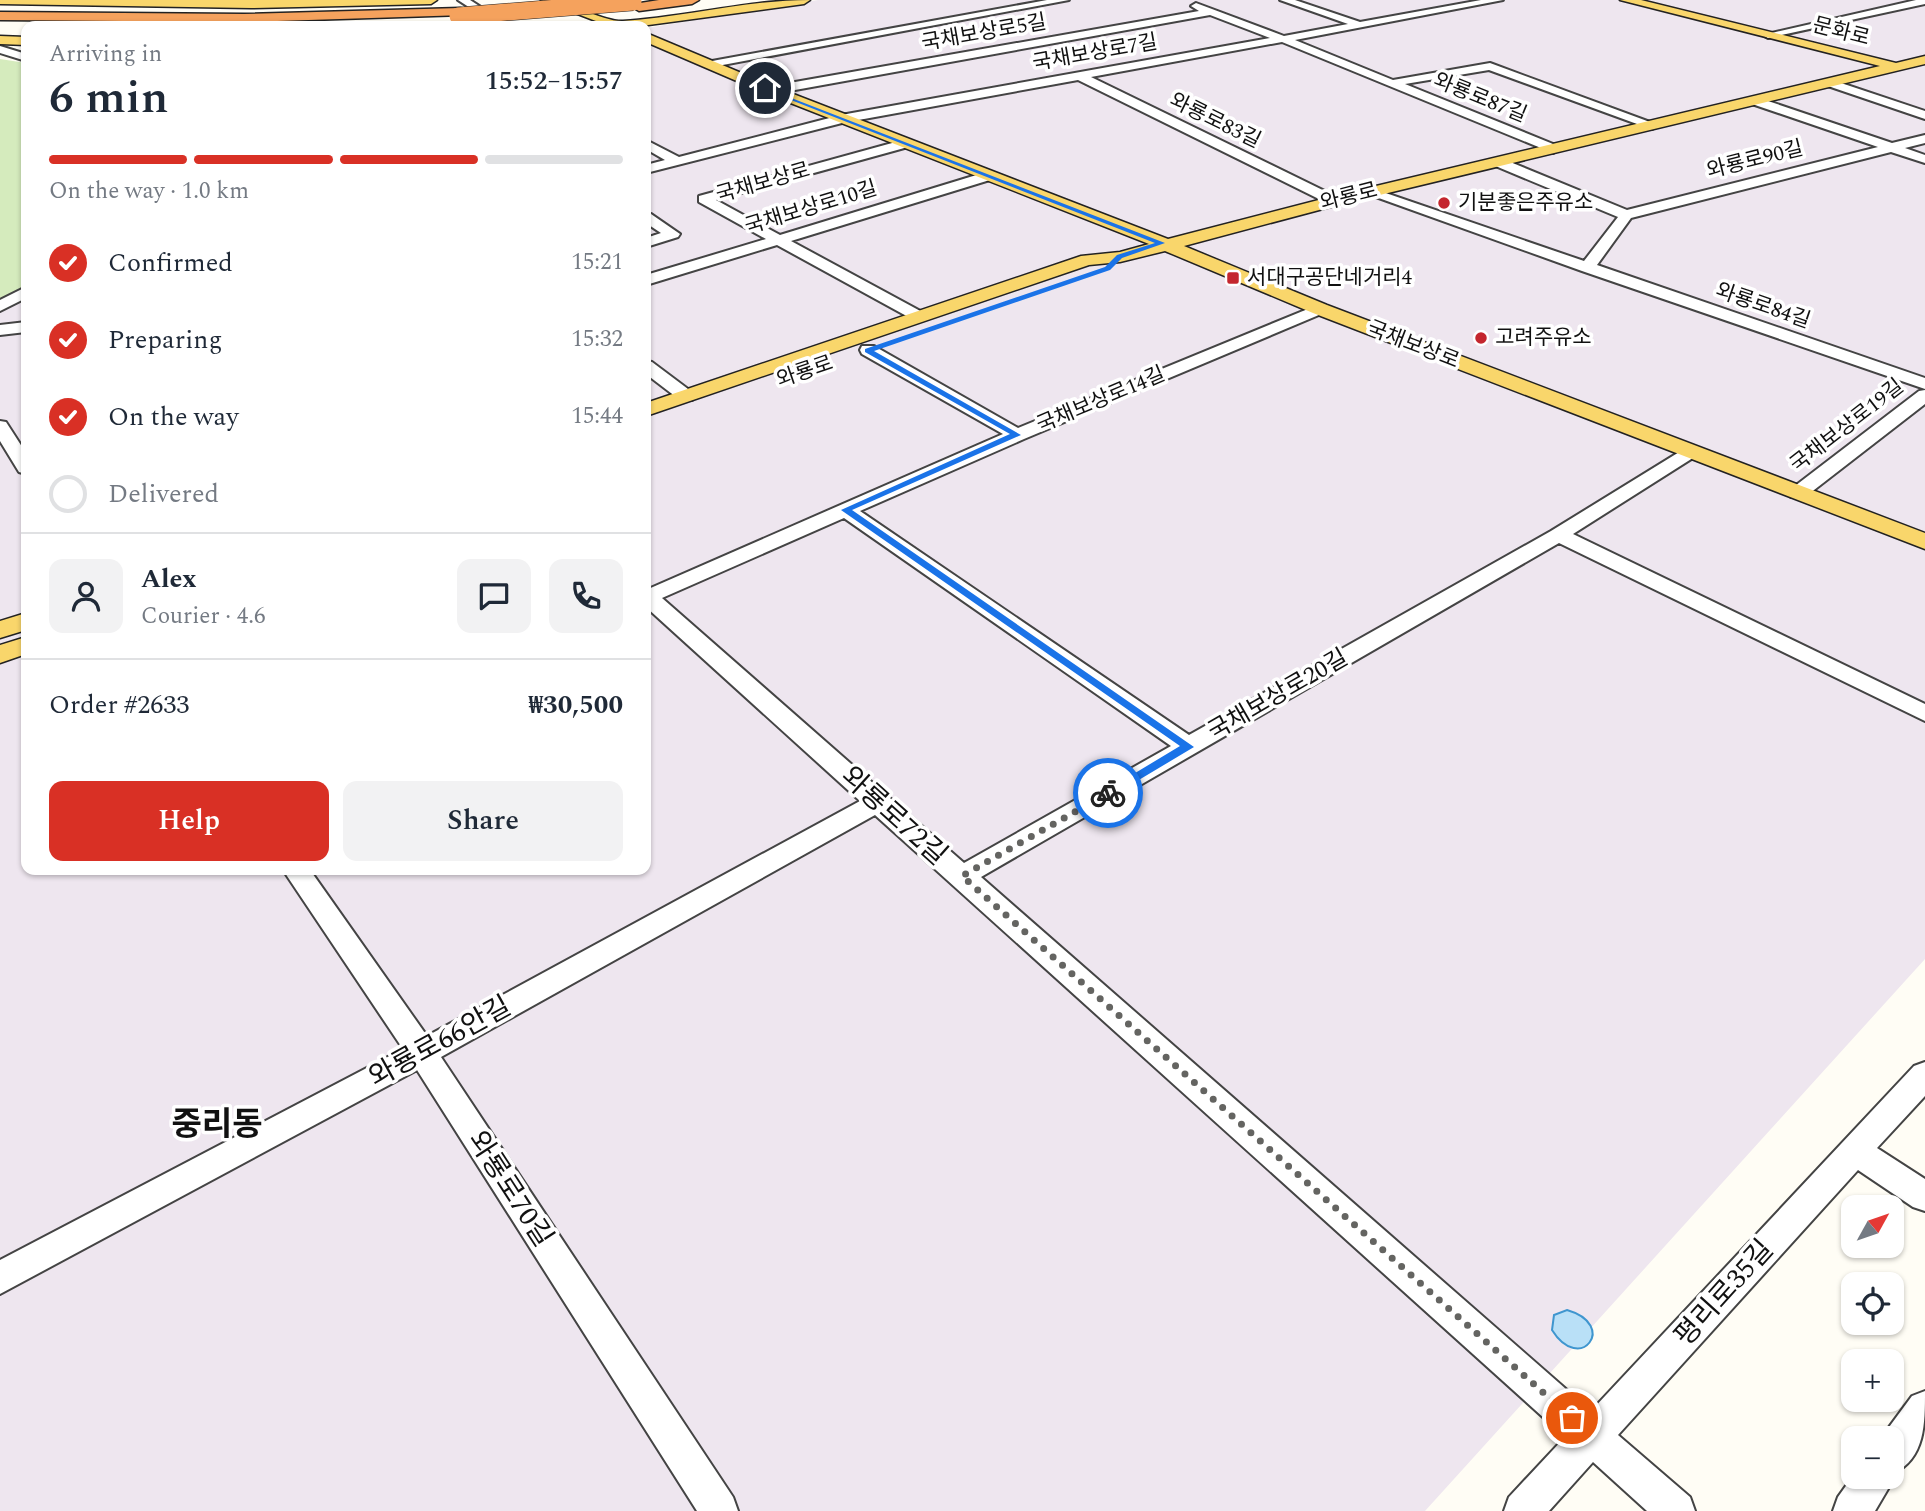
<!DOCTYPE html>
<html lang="en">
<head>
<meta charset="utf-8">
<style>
  body { margin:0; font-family:Spectral,"Noto Sans KR",serif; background:#f2f2f3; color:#1f2937; height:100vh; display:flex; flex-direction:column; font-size:26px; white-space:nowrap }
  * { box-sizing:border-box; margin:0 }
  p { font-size:23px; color:#747a83 }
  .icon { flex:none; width:38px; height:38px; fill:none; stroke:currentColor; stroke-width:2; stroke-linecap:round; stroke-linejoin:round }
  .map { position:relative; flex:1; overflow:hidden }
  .details { position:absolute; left:21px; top:21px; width:630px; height:854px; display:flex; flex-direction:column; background:#fff; border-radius:14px; box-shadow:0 2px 5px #0004 }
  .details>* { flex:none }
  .needle { width:46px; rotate:50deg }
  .controls { position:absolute; left:1841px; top:1195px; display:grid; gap:14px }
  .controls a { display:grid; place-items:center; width:63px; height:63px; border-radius:14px; background:#fff; box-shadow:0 2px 5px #0004; font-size:35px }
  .pin { position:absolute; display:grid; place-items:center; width:60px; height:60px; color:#fff; margin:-30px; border:4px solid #fff; border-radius:50%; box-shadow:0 2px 7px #0007 }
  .courier { position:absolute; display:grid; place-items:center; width:70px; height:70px; margin:-35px; border:5px solid #1a73e8; border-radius:50%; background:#fff; color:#222; box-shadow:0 2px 9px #0007 }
  .headline em { font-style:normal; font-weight:600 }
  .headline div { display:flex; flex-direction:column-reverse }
  .headline { display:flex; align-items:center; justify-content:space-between; height:119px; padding:0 28px }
  h1 { font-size:46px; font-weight:600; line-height:52px }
  .bar { display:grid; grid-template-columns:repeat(4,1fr); gap:10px 7px; align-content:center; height:84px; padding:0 28px }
  .bar i { height:9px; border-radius:5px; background:#e0e1e3 }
  .bar .selected { background:#d93025 }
  .bar p { grid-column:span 4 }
  .line { display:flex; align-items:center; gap:18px; padding:0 28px; border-top:2px solid #e0e1e3 }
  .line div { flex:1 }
  .round { display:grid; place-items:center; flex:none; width:74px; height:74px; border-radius:14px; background:#f2f2f3 }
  ol { padding:0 28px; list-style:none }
  li { display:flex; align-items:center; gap:21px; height:77px }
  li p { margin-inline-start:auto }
  li .icon { padding:7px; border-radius:50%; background:#d93025; color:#fff; stroke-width:4 }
  li:last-child { color:#747a83 }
  li i { width:38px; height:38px; border:4px solid #e0e1e3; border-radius:50% }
  .action { display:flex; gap:14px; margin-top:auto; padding:14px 28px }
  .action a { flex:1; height:80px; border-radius:14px; background:#d93025; color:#fff; font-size:28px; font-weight:600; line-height:80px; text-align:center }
  .action a+a { background:#f2f2f3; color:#1f2937 }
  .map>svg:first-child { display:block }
</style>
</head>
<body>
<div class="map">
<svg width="1925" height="1511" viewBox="0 0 1925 1511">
  <rect width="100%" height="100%" fill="#fffdf5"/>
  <path fill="#eee6ef" d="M818,0H1925V959L1425,1511H0V307L26,294V870H646V28Z"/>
  <path fill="#d5ebbd" d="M0,59L26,63V286L0,300Z"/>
  <path fill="#b9e0f7" stroke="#3f96cf" stroke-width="2" d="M1567,1310C1619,1325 1580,1375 1552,1330L1554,1315Z"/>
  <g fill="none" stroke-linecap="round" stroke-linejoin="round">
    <g stroke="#444" stroke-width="4">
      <path id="minor" d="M458,0H470L510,26H498Z
        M1047,0H1069L712,67L706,64L712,61Z
        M1280,0H1295L1360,22L1481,0H1503L1295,40L1393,80L1490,63L1658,125L1652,129L1648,128L1489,70L1405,84L1558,146L1559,149L1553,153L1282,42L1091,77L1339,198V204H1329L1078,80L842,123L646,173V165L665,160L646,149V140L679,157L841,115L1270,38L1210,15L795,90L761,91L759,88L765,84L795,82L1199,11L1191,6L1196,3L1284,36L1348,24Z
        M1916,0H1925V4L1768,38L1763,35Z
        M0,46L26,54V61L0,53Z
        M1829,79L1925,111V119L1825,85L1823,83Z
        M1756,97L1892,143L1925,135V143L1905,148L1925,155V163L1891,152L1631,218L1597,265L1925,378V389L1582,271L1362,192L1364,189H1374L1584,261L1618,217L1493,165V159H1503L1627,210L1878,147L1752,104L1750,101Z
        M903,140L909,144L908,147L716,200L780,235L983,173H993V179L791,241L924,313L926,316L924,319H912L777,245L646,285V275L766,239L699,202V196Z
        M646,213L651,214L680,234L678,237L646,247V238L661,233L646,223Z
        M26,287V298L0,311V300Z
        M1320,304L1328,309L1326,312L1024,439L860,511L1189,735L1551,531L1689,446L1698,452L1696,456L1573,534L1925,704V721L1559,543L981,877L1591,1411L1914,1066L1925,1062V1096L1877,1148L1925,1179V1211L1913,1207L1858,1170L1618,1435L1690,1497L1695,1511H1647L1593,1462L1549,1511H1504L1509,1497L1565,1437L875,815L441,1057L733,1497L738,1511H697L417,1070L0,1294V1260L403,1049L283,870H310L427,1036L860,801L646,607V590L1003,434L862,354L860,350L862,346H874L1018,428ZM844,518L1171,746L964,863L662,598Z
        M26,322V332L0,335V325Z
        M646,361L652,362L692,392L695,396L692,400H680L646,374Z
        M1925,390V404L1805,497H1791L1788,493L1791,489L1919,391Z
        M0,421L6,422L26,453V474L19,472L0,441Z
        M1925,1391C1925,1424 1925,1458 1894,1473L1895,1477L1875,1511H1833L1838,1497L1853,1476L1892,1477V1438H1881L1912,1396Z"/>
    </g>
    <g stroke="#222" stroke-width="3">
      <path id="major" d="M0,0H437L431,4L251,8L0,4Z
        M541,0C570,0 602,22 623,21C686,17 747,0 810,0L804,4L641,26H609Z
        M1620,0H1641L1896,63L1925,56V64L1338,205L1184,246L1327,305L1925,533V549L1313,313L1165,251L1120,262L1089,265L646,416V403L1081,256L1120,252L1149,244L760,91L646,42V33L770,85L1168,239L1334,196L1880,66Z
        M0,36L26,37V45L0,44Z
        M26,613V630L0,638V621Z
        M26,637V654L0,663V645Z"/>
    </g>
    <g stroke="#222" stroke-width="3">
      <path id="highway" d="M659,0H699L692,4L639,11L632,7L634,4Z
        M460,8L465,9L467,12L465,15L244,22L0,20V12L244,14Z"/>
    </g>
    <use href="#minor" fill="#fff" fill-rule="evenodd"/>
    <use href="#major" fill="#f9d66b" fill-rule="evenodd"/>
    <use href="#highway" fill="#f5a25d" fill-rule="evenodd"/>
    <g stroke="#222" stroke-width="18" stroke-linecap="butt">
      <path id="highway-bridge" d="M458,16L633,2"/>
    </g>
    <use href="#highway-bridge" stroke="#f5a25d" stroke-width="17"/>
  </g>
  <path fill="#1a73e8" d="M763,87L1165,243L1122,258L1110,270L874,351L1021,435L852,510L1194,747L1112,796H1104L1102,793L1180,746L841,510L1010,434L865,352V349L1105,267L1117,255L1155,243L763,89Z"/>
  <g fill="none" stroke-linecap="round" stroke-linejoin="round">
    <path stroke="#646461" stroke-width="7" stroke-dasharray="0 12.6" d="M1108,793L962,876L1572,1418"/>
  </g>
  <g fill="#c4262e" stroke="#fff" stroke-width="2.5">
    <circle cx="1444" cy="203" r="7"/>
    <rect x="1226" y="271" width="14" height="14" rx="3.5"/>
    <circle cx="1481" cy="338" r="7"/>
  </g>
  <g text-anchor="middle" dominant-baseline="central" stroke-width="7" stroke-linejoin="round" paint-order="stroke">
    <g font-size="21" fill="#111" stroke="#fff">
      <text transform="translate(1841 32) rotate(14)">문화로</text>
      <text transform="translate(984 33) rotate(-10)">국채보상로5길</text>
      <text transform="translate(1095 53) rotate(-10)">국채보상로7길</text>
      <text transform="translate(1480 98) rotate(22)">와룡로87길</text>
      <text transform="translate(1215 121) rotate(26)">와룡로83길</text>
      <text transform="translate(1755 160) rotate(-14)">와룡로90길</text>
      <text transform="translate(763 183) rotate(-16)">국채보상로</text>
      <text transform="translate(1349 197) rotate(-14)">와룡로</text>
      <text transform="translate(811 208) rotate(-17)">국채보상로10길</text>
      <text transform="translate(1763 306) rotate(19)">와룡로84길</text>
      <text transform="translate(1413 345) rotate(21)">국채보상로</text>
      <text transform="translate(805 372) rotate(-19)">와룡로</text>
      <text transform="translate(1101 400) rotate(-23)">국채보상로14길</text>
      <text transform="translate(1847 426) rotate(-38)">국채보상로19길</text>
    </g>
    <g font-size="21" fill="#111" stroke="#fff" text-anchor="start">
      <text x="1458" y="203">기분좋은주유소</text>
      <text x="1247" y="278">서대구공단네거리4</text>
      <text x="1495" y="338">고려주유소</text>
    </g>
    <g font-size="24" fill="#111" stroke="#fff">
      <text transform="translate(1278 695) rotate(-30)">국채보상로20길</text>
    </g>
    <g font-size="28" fill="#111" stroke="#fff">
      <text transform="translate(894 816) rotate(42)">와룡로72길</text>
      <text transform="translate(440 1042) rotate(-29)">와룡로66안길</text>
      <text transform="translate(510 1189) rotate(57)">와룡로70길</text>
      <text transform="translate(1724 1293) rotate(-48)">평리로35길</text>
    </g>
    <g font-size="33" font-weight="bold" fill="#111" stroke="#fff">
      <text x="217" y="1125">중리동</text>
    </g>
  </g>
</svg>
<div class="controls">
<a><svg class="needle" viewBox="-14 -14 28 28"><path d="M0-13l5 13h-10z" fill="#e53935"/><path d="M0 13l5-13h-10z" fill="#747a83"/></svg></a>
<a><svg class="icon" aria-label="locate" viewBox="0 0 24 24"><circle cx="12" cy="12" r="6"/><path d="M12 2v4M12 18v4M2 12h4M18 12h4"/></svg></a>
<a>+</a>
<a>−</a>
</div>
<div class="pin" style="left:1572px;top:1418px;background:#ea580c"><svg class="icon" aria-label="bag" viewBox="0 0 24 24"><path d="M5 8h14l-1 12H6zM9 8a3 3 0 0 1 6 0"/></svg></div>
<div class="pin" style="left:765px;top:88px;background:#1f2937"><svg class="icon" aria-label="home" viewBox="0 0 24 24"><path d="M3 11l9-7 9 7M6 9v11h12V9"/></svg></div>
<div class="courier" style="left:1108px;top:793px"><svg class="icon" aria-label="bike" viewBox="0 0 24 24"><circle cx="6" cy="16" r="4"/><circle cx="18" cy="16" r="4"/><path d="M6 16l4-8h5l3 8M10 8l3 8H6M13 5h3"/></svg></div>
<section class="details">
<div class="headline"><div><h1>6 min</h1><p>Arriving in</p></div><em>15:52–15:57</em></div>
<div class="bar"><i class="selected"></i><i class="selected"></i><i class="selected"></i><i></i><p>On the way · 1.0 km</p></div>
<ol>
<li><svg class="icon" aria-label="check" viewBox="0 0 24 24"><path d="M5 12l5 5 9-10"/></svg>Confirmed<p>15:21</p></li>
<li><svg class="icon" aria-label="check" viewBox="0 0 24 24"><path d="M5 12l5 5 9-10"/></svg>Preparing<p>15:32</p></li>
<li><svg class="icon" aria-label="check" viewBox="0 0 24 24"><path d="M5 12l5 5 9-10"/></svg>On the way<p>15:44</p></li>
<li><i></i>Delivered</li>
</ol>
<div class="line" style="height:126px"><a class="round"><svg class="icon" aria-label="person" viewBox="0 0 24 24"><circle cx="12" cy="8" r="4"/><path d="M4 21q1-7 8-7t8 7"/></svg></a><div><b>Alex</b><p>Courier · 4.6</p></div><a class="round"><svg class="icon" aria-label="chat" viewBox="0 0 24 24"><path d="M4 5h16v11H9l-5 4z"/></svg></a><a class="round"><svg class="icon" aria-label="phone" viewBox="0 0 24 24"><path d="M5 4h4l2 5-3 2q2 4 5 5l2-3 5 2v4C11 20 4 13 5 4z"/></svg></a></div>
<div class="line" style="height:91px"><div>Order #2633</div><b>₩30,500</b></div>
<div class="action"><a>Help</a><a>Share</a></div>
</section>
</div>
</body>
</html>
